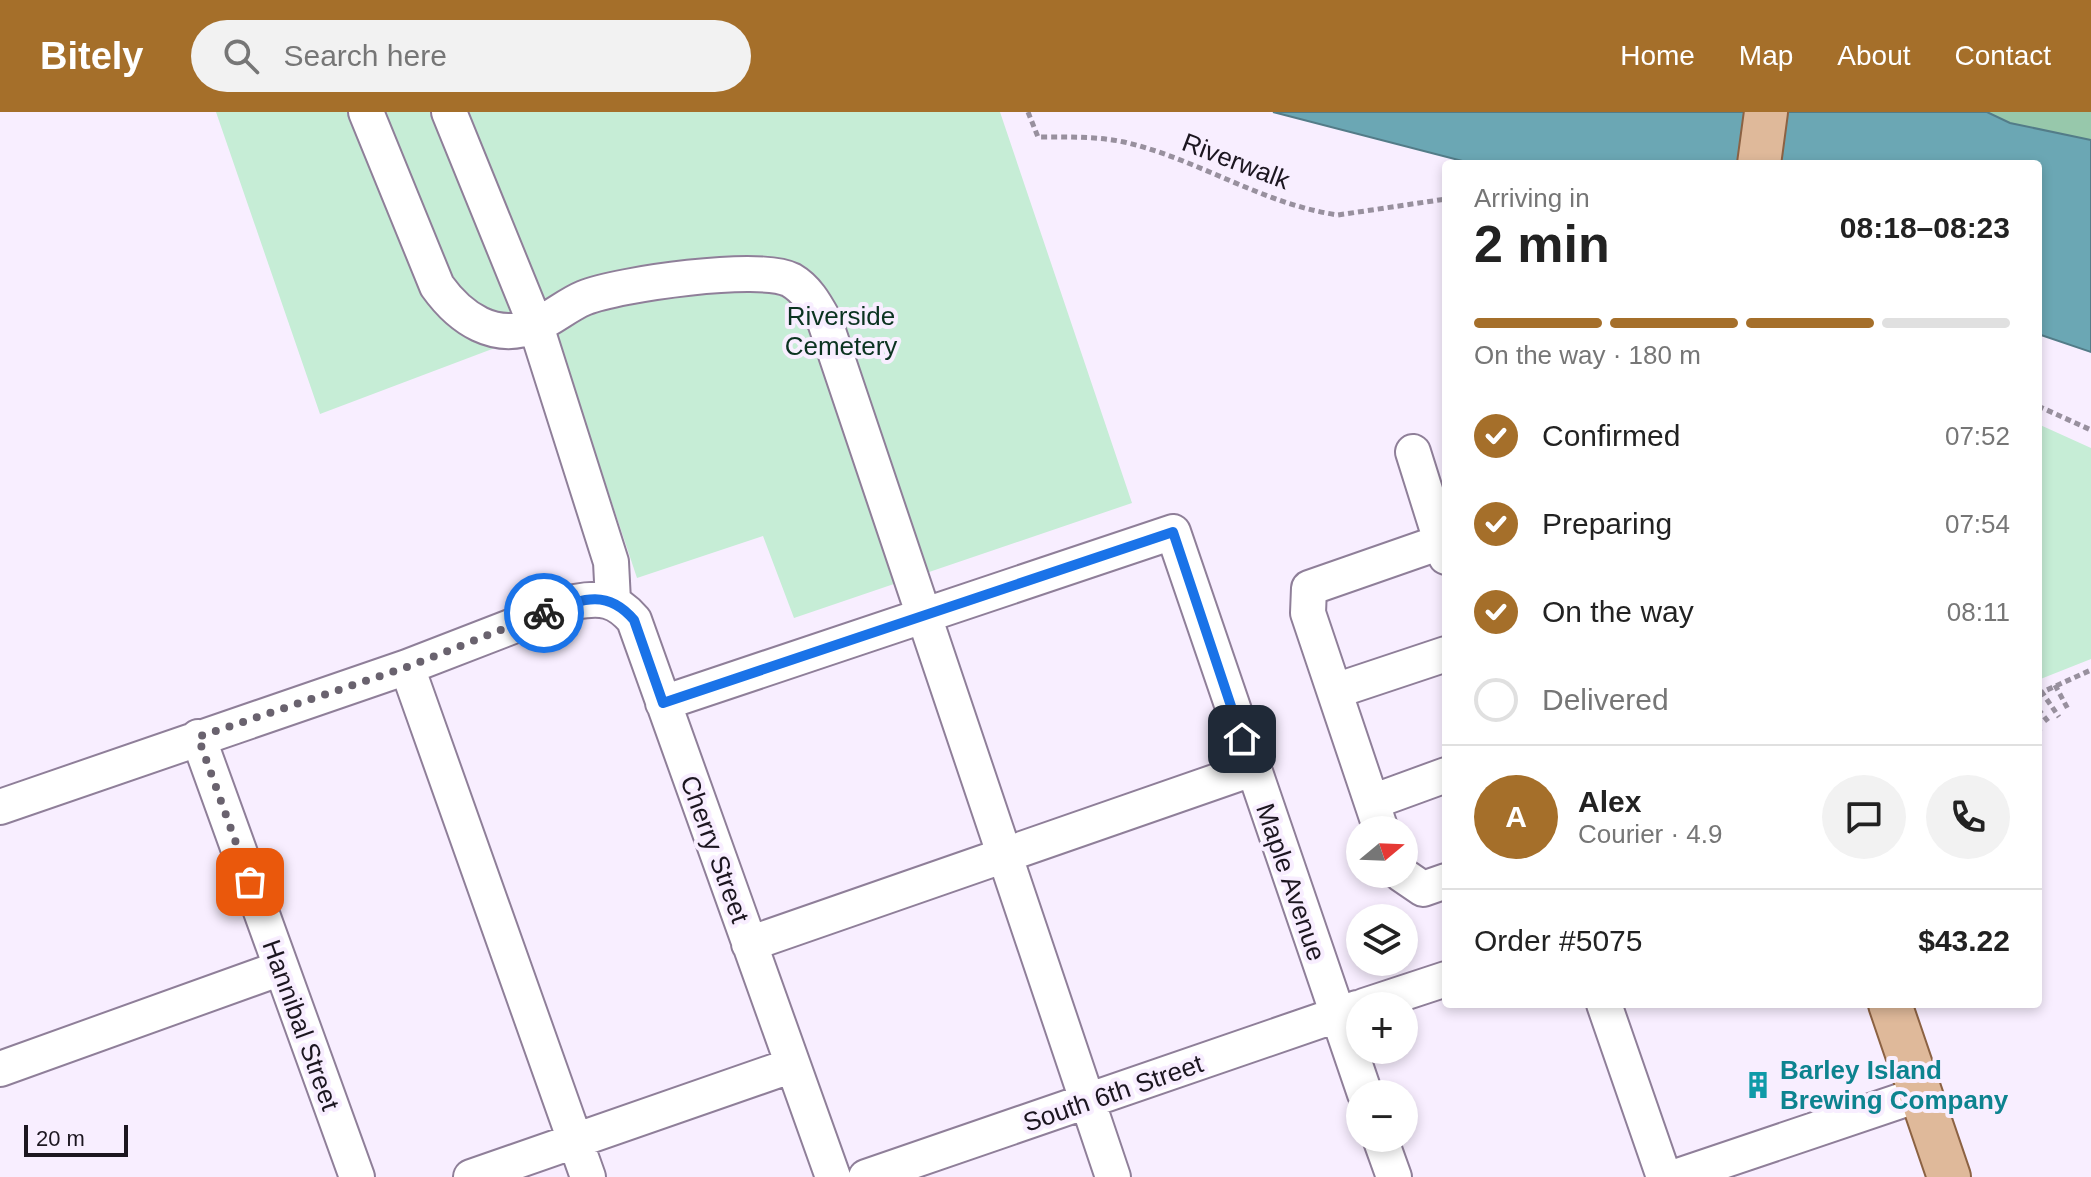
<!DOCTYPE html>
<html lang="en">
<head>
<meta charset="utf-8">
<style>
  body { margin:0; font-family:Arial,sans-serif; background:#f2f2f2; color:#222; height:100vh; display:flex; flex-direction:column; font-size:30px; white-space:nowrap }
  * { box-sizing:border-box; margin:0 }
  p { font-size:26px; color:#767676 }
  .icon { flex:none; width:44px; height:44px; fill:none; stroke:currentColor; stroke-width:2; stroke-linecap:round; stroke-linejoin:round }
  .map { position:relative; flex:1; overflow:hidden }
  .side { position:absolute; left:1442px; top:48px; width:600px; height:848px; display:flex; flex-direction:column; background:#fff; border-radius:8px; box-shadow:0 4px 12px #0003 }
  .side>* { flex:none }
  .needle { width:52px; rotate:71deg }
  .tools { position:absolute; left:1346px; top:704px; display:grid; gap:16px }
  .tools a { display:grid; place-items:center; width:72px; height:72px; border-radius:50%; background:#fff; box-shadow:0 4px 12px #0003; font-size:40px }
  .scale { position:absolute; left:24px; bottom:20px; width:104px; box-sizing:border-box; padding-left:8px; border:4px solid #1c1620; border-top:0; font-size:22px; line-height:28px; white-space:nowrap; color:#1c1620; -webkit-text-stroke:6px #f8eeff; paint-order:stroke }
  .pin { position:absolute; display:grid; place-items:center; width:68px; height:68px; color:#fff; margin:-34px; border-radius:16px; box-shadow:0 4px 12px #0006 }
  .courier { position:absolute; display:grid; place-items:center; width:80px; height:80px; margin:-40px; border:6px solid #1a73e8; border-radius:50%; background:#fff; color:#222; box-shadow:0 2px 10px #0007 }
  .headline em { font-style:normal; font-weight:600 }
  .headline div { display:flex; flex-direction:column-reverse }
  .headline { display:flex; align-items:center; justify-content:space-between; height:136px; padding:0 32px }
  h1 { font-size:52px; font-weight:600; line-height:60px }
  .bar { display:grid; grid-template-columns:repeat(4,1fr); gap:12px 8px; align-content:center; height:96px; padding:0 32px }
  .bar i { height:10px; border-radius:6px; background:#e0e0e0 }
  .bar .on { background:#a56f2a }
  .bar p { grid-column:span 4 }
  .line { display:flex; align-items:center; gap:20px; padding:0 32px; border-top:2px solid #e0e0e0 }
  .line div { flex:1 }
  .round { display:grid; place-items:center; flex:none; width:84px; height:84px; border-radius:42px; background:#f2f2f2 }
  ol { padding:0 32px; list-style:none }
  li { display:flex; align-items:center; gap:24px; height:88px }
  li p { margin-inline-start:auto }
  li .icon { padding:8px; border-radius:50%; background:#a56f2a; color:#fff; stroke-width:4 }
  li:last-child { color:#767676 }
  li i { width:44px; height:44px; border:4px solid #e0e0e0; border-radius:50% }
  header { display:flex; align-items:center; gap:48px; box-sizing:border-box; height:112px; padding:0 40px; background:#a56f2a; color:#fff }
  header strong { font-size:38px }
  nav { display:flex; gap:44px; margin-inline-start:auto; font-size:28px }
  .search { width:560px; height:72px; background:#f2f2f2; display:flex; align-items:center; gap:20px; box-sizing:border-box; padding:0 28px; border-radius:44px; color:#767676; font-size:30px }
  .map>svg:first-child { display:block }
</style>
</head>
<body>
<header>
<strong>Bitely</strong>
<div class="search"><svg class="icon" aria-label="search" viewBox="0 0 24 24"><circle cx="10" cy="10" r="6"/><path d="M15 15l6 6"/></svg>Search here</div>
<nav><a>Home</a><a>Map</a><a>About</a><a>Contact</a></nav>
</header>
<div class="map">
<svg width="2091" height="1065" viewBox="0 0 2091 1065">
  <rect width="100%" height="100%" fill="#f8eeff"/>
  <path fill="#c6edd6" d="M216,0H1000L1132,391L794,506L763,424L637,466L553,214L320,302Z
    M2038,312L2091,336V547L2038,568Z"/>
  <path fill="#97c8ab" d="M1987,0H2091V28L2010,11Z"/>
  <path fill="#6ba7b4" stroke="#537c88" stroke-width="2" d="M1273,0H1987L2010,11L2091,28V240L2038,222V52H1474Z"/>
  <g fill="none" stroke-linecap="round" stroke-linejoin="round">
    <g stroke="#8f7f99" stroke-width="38">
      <path id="minor" d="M366,0L437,174C460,206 495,231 536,213C553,206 567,193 584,186C618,172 760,152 791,168C808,178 816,194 825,210L1113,1065
        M449,0L536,214L611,450L613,489
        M1413,340L1446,445
        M407,555L588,1065
        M1335,579L1446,542
        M663,591L1173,420L1365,982
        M198,625L357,1065
        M1372,690L1446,663
        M0,695L407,555L575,490C601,485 616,487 634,508L833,1065
        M1381,718L1308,501L1309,476L1441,430
        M1401,762L1423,777L1446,769
        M749,832L1252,657
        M1604,892L1664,1065
        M1364,894L1446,867
        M0,957L281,856
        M1380,1026L1394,1065
        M471,1065L793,953
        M866,1065L1357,896
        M1675,1065L1921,982"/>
    </g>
    <g stroke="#8c6243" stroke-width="46">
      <path id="major" d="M1759,52L1766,0
        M1890,892L1949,1065"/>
    </g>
    <path stroke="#98909e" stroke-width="5" stroke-dasharray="6 4" stroke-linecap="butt" d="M1028,0L1038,25C1067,25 1095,24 1124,30C1198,47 1262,92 1338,103L1446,87
      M2038,294L2091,318
      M2055,573L2069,599
      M2041,579L2059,605
      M2038,582L2091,558
      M2038,597L2050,612
      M2038,618L2041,620"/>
    <use href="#minor" stroke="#fff" stroke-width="34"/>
    <use href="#major" stroke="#dfb99a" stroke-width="42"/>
  </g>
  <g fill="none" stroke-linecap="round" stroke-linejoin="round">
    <path stroke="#69626e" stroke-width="8" stroke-dasharray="0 14.4" d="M250,770L198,625L407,555L544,501"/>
    <path stroke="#1a73e8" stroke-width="10" d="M544,501C580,488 606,475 634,508L663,591L1173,420L1242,627"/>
  </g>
  <defs>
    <g id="building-bare" transform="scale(2.16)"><path d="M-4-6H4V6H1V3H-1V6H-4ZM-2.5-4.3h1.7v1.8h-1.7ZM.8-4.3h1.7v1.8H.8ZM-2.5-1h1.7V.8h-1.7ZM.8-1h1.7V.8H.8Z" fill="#0f9aa8" stroke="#f8eeff" stroke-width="2.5" paint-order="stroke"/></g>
  </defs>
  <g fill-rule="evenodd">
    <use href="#building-bare" x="1758" y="973"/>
  </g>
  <g text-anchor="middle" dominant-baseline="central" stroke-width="8" stroke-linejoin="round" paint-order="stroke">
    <g font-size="26" fill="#1c1620" stroke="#f8eeff">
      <text transform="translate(1236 49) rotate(21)">Riverwalk</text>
      <text transform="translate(715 737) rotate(70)">Cherry Street</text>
      <text transform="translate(1291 770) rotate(71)">Maple Avenue</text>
      <text transform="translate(301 913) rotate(70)">Hannibal Street</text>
      <text transform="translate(1113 981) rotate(-19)">South 6th Street</text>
    </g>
    <g font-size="26" fill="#0b3320" stroke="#f8eeff">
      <text x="841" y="204">Riverside<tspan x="841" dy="30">Cemetery</tspan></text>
    </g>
    <g font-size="26" font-weight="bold" fill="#0d838f" stroke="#f8eeff" text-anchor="start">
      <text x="1780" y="958">Barley Island<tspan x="1780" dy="30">Brewing Company</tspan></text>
    </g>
  </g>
</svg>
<div class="tools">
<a><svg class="needle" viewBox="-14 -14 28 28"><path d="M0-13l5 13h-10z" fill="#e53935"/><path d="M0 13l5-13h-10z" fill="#767676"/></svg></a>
<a><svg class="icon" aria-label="layers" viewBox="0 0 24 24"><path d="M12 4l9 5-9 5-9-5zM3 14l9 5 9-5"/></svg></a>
<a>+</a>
<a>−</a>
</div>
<div class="scale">20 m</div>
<div class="pin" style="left:250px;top:770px;background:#ea580c"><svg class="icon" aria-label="bag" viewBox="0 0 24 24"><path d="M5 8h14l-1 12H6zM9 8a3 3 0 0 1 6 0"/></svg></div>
<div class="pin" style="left:1242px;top:627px;background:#1f2937"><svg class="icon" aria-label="home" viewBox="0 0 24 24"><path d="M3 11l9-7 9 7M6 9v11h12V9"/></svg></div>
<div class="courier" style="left:544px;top:501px"><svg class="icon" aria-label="bike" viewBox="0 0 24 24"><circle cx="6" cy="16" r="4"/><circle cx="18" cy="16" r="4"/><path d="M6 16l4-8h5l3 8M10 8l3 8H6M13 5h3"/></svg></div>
<section class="side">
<div class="headline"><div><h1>2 min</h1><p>Arriving in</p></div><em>08:18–08:23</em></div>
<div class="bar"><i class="on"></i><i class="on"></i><i class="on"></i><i></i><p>On the way · 180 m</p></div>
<ol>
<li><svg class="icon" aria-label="check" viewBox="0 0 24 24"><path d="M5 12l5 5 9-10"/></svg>Confirmed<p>07:52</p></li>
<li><svg class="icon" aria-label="check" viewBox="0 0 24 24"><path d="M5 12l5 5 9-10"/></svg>Preparing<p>07:54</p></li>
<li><svg class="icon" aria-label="check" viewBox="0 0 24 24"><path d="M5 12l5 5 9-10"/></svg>On the way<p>08:11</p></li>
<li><i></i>Delivered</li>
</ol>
<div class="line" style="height:144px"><b class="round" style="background:#a56f2a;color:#fff">A</b><div><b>Alex</b><p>Courier · 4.9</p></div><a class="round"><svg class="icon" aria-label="chat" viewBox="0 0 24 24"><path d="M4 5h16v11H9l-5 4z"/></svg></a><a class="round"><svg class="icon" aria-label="phone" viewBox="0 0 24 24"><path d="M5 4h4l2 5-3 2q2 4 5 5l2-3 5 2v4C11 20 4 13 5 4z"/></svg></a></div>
<div class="line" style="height:104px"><div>Order #5075</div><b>$43.22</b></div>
</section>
</div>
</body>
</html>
